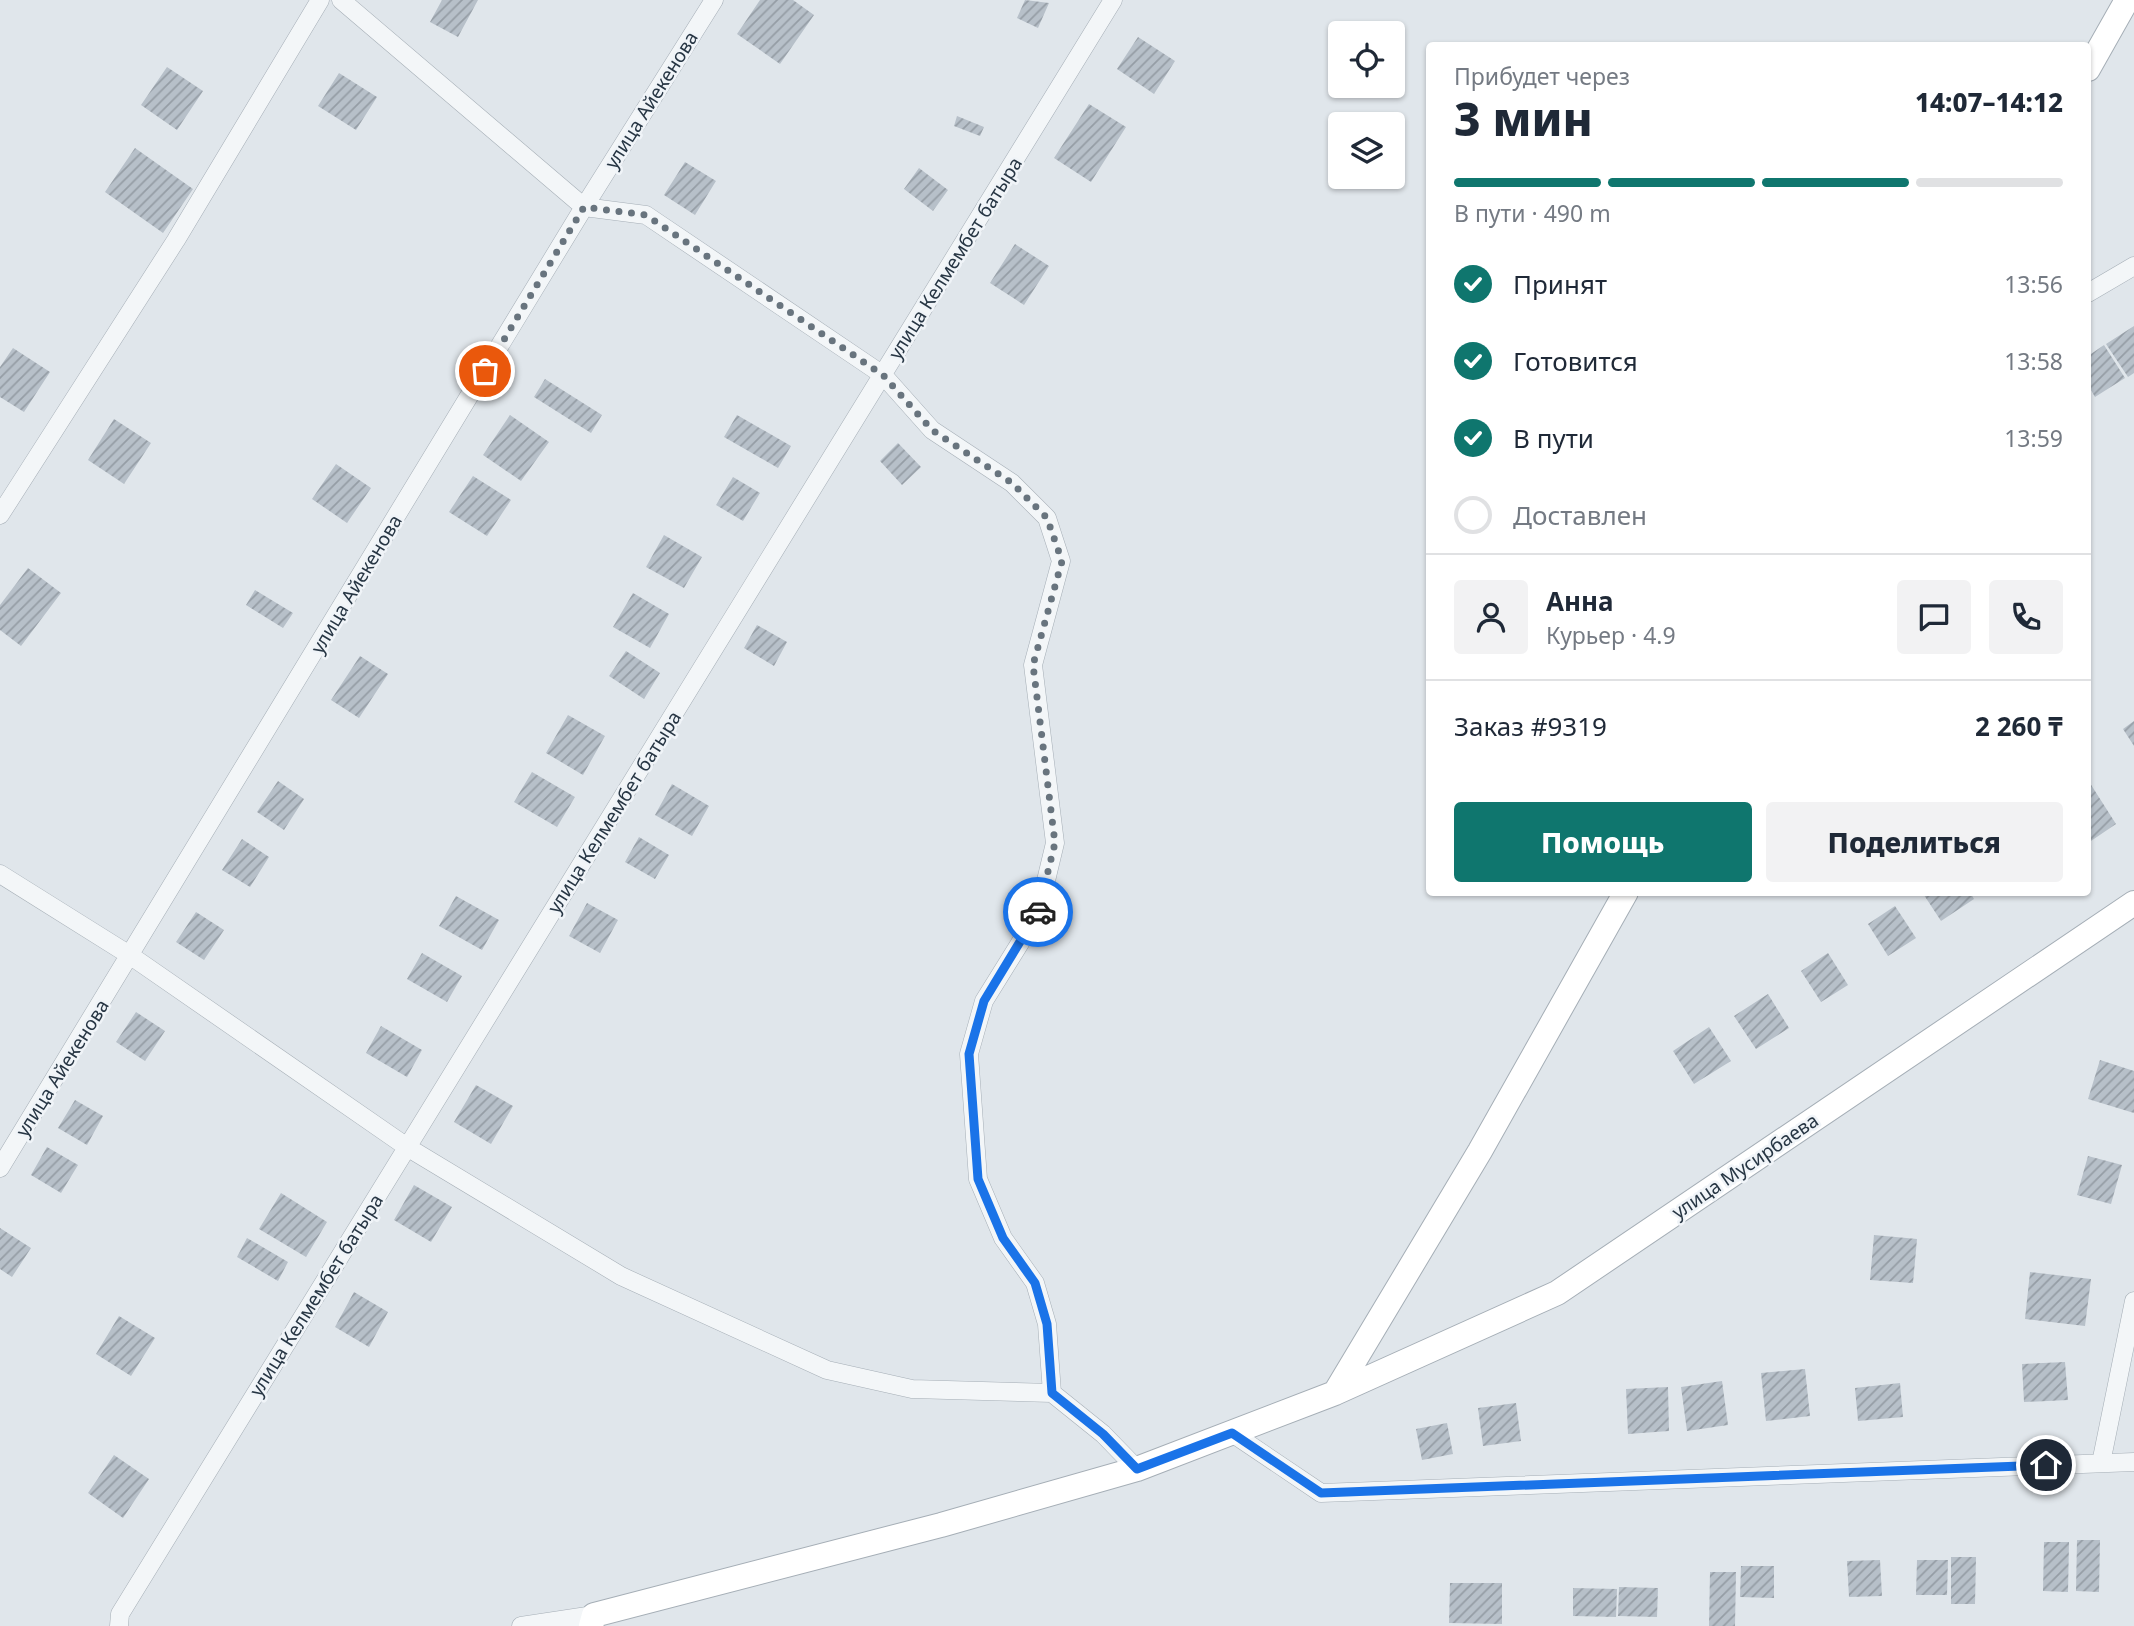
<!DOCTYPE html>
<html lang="ru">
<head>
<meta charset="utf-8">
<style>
  body { margin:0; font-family:"Noto Sans",sans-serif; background:#f2f2f3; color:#1f2937; height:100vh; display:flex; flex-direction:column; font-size:26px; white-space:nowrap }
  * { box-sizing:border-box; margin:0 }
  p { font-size:23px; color:#747a83 }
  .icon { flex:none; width:38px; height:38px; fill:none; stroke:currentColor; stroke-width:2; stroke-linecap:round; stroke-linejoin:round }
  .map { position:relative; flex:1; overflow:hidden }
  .sheet { position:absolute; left:1426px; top:42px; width:665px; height:854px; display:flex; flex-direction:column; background:#fff; border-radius:7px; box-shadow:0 2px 5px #0004 }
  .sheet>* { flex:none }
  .tools { position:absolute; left:1328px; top:21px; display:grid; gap:14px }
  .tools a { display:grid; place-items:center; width:77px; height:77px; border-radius:7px; background:#fff; box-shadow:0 2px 5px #0004; font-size:35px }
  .pin { position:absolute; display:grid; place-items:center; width:60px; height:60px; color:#fff; margin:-30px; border:4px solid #fff; border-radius:50%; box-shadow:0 2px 7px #0007 }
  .courier { position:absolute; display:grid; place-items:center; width:70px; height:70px; margin:-35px; border:5px solid #1a73e8; border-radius:50%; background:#fff; color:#222; box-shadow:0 2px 9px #0007 }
  .headline em { font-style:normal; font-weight:800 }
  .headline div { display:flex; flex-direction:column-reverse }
  .headline { display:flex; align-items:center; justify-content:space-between; height:119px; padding:0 28px }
  h1 { font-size:46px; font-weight:800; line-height:52px }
  .bar { display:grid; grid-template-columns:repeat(4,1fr); gap:10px 7px; align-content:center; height:84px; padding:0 28px }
  .bar i { height:9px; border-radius:5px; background:#e0e1e3 }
  .bar .selected { background:#0f766e }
  .bar p { grid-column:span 4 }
  .line { display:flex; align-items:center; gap:18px; padding:0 28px; border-top:2px solid #e0e1e3 }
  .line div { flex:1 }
  .round { display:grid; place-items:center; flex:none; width:74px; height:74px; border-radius:7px; background:#f2f2f3 }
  ol { padding:0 28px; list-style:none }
  li { display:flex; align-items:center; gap:21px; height:77px }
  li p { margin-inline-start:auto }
  li .icon { padding:7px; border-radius:50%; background:#0f766e; color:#fff; stroke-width:4 }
  li:last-child { color:#747a83 }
  li i { width:38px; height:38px; border:4px solid #e0e1e3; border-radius:50% }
  .primary-button { display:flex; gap:14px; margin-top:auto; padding:14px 28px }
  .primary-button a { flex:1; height:80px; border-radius:7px; background:#0f766e; color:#fff; font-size:28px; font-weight:800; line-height:80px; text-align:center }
  .primary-button a+a { background:#f2f2f3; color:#1f2937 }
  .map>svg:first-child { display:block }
</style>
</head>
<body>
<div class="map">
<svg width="2134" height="1626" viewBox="0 0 2134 1626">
  <defs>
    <pattern id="building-hatch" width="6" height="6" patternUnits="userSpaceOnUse" patternTransform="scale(1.75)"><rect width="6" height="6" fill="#b7c0c9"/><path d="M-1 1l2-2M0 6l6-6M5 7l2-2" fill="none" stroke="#959da5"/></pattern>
  </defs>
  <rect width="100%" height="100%" fill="#e0e6eb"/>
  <path fill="url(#building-hatch)" d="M442,0H478L458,37L430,22Z
    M760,0H793L814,15L780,64L737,34Z
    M1025,0L1049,3L1038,28L1017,18Z
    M1138,37L1175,61L1154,94L1117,69Z
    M167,67L203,91L177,130L141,105Z
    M339,73L377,97L356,130L318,106Z
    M1089,104L1126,127L1091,182L1054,158Z
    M957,116L984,127L980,136L954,126Z
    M135,148L193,189L163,233L105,192Z
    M685,162L716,181L695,215L664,195Z
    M919,168L948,190L933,211L904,189Z
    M1015,244L1049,266L1024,305L990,283Z
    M2134,326V373L2128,377L2106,344Z
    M2104,345L2125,378L2095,397L2088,385V356Z
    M13,348L50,372L24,412L0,397V367Z
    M545,379L602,415L591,433L534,397Z
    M510,415L549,442L521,481L483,455Z
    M737,415L791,446L778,468L724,437Z
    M114,419L151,443L124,484L88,460Z
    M898,443L921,467L902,485L880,461Z
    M336,464L371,488L347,523L312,499Z
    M473,476L511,500L487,536L449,512Z
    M733,477L760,493L743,521L716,505Z
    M664,535L702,557L684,588L646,567Z
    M28,568L61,593L21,646L0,630V605Z
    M255,590L293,613L283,628L246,605Z
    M633,593L669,614L650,648L613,627Z
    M757,625L787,642L774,666L744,648Z
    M626,651L660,673L644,699L609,676Z
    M360,656L388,674L359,718L331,700Z
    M568,715L605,736L583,775L546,753Z
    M2134,721V746L2123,729Z
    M532,772L575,797L557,827L514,802Z
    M2088,780L2116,824L2088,843Z
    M278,781L304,799L284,830L257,812Z
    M672,784L709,806L692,836L655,815Z
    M639,837L669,855L655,879L625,862Z
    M242,839L269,857L250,887L222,870Z
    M1922,892H1970L1974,899L1941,921Z
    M456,896L499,920L482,950L439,926Z
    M587,903L618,920L600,953L569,936Z
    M1895,906L1916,938L1888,956L1868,924Z
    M196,912L224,930L204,960L176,942Z
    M422,953L462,976L447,1002L407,979Z
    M1828,953L1848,985L1821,1002L1801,971Z
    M1768,994L1789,1028L1756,1049L1734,1016Z
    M136,1012L165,1031L145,1061L116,1042Z
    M381,1026L422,1050L407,1077L366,1053Z
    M1709,1027L1731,1061L1694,1084L1673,1051Z
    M2100,1060L2134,1071V1113L2088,1099Z
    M476,1085L513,1106L491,1144L454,1122Z
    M75,1100L103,1116L87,1145L58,1128Z
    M47,1147L78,1165L61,1193L31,1175Z
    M2088,1156L2122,1165L2111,1204L2077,1195Z
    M414,1185L452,1207L431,1242L394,1220Z
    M281,1193L327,1222L306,1257L259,1229Z
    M0,1228L31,1248L12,1277L0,1269Z
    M1874,1235L1917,1239L1913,1283L1870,1280Z
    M247,1238L288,1262L278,1281L237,1257Z
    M2030,1272L2091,1279L2085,1326L2025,1319Z
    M354,1292L388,1312L369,1347L335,1327Z
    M119,1316L155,1338L131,1376L96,1354Z
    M2065,1362L2068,1400L2024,1402L2022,1364Z
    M1805,1369L1810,1416L1766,1421L1761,1373Z
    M1722,1381L1728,1425L1687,1431L1681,1387Z
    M1900,1383L1903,1417L1858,1421L1855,1388Z
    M1668,1387L1669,1431L1628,1434L1626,1389Z
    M1516,1403L1521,1441L1483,1446L1478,1408Z
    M1447,1423L1453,1454L1422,1460L1416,1429Z
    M114,1455L149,1479L123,1518L88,1493Z
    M2077,1540H2100L2099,1592L2076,1591Z
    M2044,1542H2069L2068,1592L2043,1591Z
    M1951,1557H1976L1975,1604H1951Z
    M1880,1560L1882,1596L1849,1597L1847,1561Z
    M1917,1560H1948L1947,1595H1916Z
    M1741,1566H1774V1598L1740,1597Z
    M1710,1572H1736L1735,1626H1709Z
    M1450,1583H1502V1624L1449,1623Z
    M1619,1587L1658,1588L1657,1617L1618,1616Z
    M1573,1588L1617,1589L1616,1617L1573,1616Z"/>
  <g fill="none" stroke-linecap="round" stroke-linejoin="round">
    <g stroke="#a5aeb6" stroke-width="19">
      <path id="street" d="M341,0L584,207L646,215L883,375L932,430L1012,483L1047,518L1061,561L1033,665L1055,843L1038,914L984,1001L969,1054L978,1179L1003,1238L1035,1283L1047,1324L1052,1393
        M2088,293L2134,266
        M0,515L176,240L320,0
        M0,874L131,956L407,1147L621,1276L827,1370L912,1389L1052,1393L1103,1434L1137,1469
        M0,1168L584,207L714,0
        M1232,1433L1321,1493L2134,1462
        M2101,1463L2134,1301
        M119,1626L120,1614L1113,0
        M521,1626L594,1615"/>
    </g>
    <g stroke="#a5aeb6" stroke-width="26">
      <path id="secondary" d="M2088,69L2127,0
        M1335,1393L1480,1151L1626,892
        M591,1626L594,1615L941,1525L1137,1469L1335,1393L1557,1293L2134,903"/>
    </g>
    <use href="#street" stroke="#f3f6f8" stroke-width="18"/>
    <use href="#secondary" stroke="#fff" stroke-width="24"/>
  </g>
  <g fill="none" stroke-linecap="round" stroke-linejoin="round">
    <path stroke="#68747e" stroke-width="7" stroke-dasharray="0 12.6" d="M485,371L584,207L646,215L883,375L932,430L1012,483L1047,518L1062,561L1033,665L1055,843L1038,912"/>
    <path stroke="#1a73e8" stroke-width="9" d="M1038,912L984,1001L969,1054L978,1179L1003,1238L1035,1283L1047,1324L1052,1393L1103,1434L1137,1469L1232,1433L1321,1493L2046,1465"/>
  </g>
  <g text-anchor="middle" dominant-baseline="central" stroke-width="5" stroke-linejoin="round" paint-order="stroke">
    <g font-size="19" fill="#273644" stroke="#f0f4f8">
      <text transform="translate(651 100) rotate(-58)">улица Айекенова</text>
      <text transform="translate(955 258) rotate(-58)">улица Келмембет батыра</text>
      <text transform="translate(356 584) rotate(-59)">улица Айекенова</text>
      <text transform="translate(614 812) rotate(-58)">улица Келмембет батыра</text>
      <text transform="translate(62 1068) rotate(-58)">улица Айекенова</text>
      <text transform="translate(1745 1166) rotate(-34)">улица Мусирбаева</text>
      <text transform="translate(316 1295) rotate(-58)">улица Келмембет батыра</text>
    </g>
  </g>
</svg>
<div class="tools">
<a><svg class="icon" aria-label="locate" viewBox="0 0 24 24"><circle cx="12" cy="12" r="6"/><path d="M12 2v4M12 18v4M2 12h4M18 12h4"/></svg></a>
<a><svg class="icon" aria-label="layers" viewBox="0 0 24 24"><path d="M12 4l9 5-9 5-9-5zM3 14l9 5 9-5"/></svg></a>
</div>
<div class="pin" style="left:485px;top:371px;background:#ea580c"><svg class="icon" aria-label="bag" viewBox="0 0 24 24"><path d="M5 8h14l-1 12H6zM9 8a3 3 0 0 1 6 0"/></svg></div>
<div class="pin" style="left:2046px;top:1465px;background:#1f2937"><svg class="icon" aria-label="home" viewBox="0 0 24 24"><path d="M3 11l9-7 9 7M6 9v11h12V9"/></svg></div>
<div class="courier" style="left:1038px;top:912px"><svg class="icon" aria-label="car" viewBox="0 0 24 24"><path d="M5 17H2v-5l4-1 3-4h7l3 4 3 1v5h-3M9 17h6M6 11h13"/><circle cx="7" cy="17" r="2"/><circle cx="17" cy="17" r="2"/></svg></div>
<section class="sheet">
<div class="headline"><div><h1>3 мин</h1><p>Прибудет через</p></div><em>14:07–14:12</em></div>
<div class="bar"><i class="selected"></i><i class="selected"></i><i class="selected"></i><i></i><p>В пути · 490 m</p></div>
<ol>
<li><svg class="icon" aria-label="check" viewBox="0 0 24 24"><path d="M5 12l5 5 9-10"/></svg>Принят<p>13:56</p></li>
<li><svg class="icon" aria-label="check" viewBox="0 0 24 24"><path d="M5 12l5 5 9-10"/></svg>Готовится<p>13:58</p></li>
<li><svg class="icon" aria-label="check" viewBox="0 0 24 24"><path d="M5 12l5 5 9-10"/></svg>В пути<p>13:59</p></li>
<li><i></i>Доставлен</li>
</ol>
<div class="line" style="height:126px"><a class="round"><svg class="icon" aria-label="person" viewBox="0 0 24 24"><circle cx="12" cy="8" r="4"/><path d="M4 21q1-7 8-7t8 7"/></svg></a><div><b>Анна</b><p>Курьер · 4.9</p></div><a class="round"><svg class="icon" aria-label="chat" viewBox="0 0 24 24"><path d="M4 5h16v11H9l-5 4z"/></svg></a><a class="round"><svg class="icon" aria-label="phone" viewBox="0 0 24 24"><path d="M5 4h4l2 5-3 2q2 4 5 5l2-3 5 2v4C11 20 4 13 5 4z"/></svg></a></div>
<div class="line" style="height:91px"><div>Заказ #9319</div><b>2 260 ₸</b></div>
<div class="primary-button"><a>Помощь</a><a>Поделиться</a></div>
</section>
</div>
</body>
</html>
